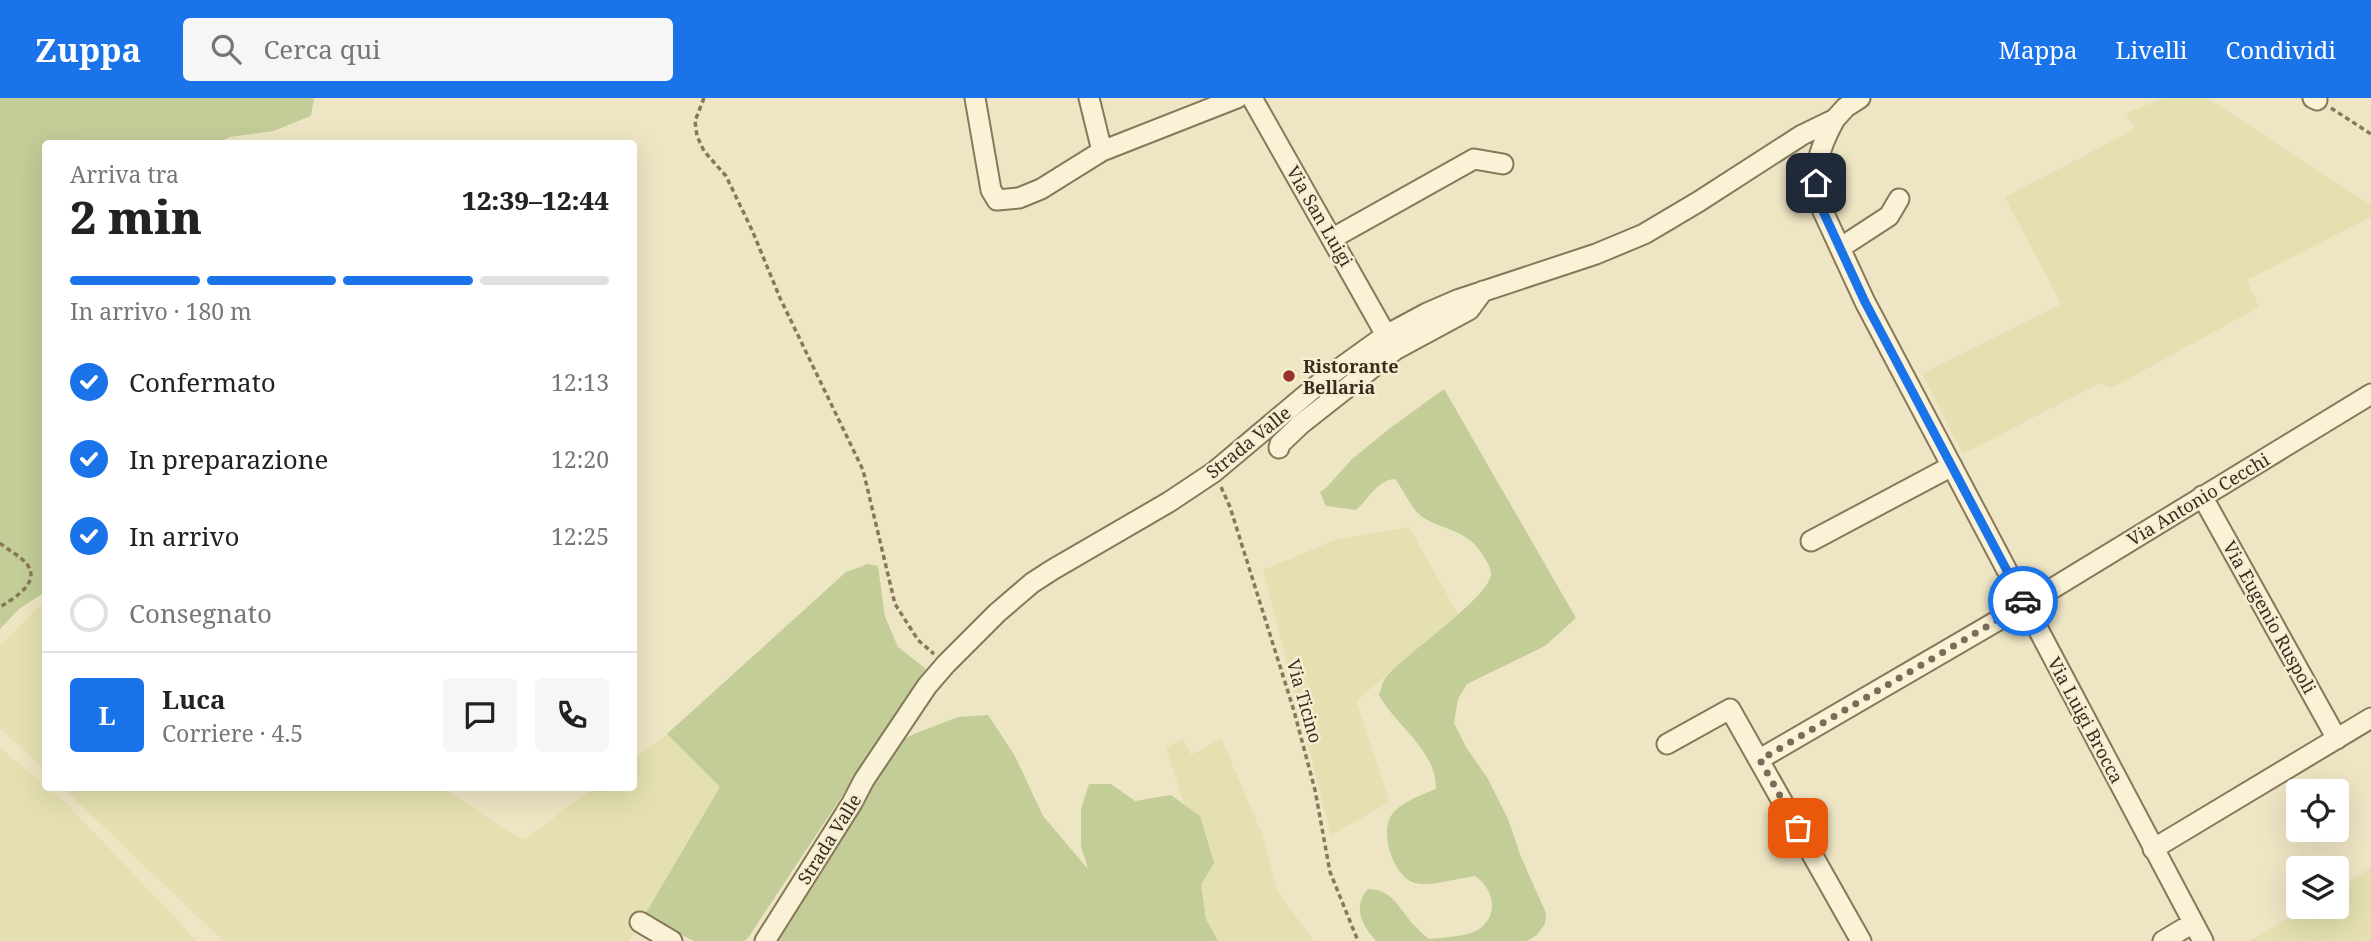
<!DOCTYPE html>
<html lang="it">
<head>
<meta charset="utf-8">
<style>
  body { margin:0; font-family:"Noto Serif",serif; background:#f6f6f6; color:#222; height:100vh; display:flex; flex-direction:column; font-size:26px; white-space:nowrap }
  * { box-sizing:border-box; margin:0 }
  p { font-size:23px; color:#767676 }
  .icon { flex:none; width:38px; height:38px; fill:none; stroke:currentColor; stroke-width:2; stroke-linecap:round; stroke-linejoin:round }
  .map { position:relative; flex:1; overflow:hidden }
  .drawer { position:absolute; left:42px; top:42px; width:595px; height:651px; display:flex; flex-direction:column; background:#fff; border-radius:7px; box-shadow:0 7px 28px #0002 }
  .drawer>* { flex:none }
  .controls { position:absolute; left:2286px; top:681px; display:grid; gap:14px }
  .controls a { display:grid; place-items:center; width:63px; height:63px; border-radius:7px; background:#fff; box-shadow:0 7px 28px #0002; font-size:35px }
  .pin { position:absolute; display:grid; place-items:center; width:60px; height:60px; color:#fff; margin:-30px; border-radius:14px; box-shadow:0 4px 10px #0006 }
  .courier { position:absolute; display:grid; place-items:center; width:70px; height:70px; margin:-35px; border:5px solid #1a73e8; border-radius:50%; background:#fff; color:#222; box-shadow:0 2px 9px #0007 }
  .headline em { font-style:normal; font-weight:800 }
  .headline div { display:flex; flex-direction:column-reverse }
  .headline { display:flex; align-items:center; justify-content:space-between; height:119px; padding:0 28px }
  h1 { font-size:46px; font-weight:800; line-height:52px }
  .bar { display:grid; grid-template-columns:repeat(4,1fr); gap:10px 7px; align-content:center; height:84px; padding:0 28px }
  .bar i { height:9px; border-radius:5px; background:#e0e0e0 }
  .bar .active { background:#1a73e8 }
  .bar p { grid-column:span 4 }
  .line { display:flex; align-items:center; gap:18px; padding:0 28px; border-top:2px solid #e0e0e0 }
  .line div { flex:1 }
  .round { display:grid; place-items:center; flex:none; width:74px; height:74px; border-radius:7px; background:#f6f6f6 }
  ol { padding:0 28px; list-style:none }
  li { display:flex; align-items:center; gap:21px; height:77px }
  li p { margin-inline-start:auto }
  li .icon { padding:7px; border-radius:50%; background:#1a73e8; color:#fff; stroke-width:4 }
  li:last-child { color:#767676 }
  li i { width:38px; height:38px; border:4px solid #e0e0e0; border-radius:50% }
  header { display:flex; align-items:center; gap:42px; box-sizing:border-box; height:98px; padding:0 35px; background:#1a73e8; color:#fff }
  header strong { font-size:33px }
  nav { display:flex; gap:38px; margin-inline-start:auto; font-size:24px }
  .search { width:490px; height:63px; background:#f6f6f6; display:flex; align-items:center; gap:18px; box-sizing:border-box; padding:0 24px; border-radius:7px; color:#767676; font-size:26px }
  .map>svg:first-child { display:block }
</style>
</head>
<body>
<header>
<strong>Zuppa</strong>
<div class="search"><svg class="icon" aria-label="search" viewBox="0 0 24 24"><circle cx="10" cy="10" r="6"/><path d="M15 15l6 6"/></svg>Cerca qui</div>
<nav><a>Mappa</a><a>Livelli</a><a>Condividi</a></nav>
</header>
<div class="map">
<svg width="2371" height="843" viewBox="0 0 2371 843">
  <rect width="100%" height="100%" fill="#eee5c4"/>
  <path fill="#e4e0b1" d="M2165,0H2207L2371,107V119L2247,182L2259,209L2112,290L2100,285L1963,356L1922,276L2061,206L2005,99L2135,31L2126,15Z
    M1409,429L1458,516L1356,603L1390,704L1331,737L1263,472L1335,442Z
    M45,503V673L0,630V547Z
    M667,636L720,689L629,843H223L63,690H442L523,742L594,690H634V661Z
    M1221,640L1262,736L1278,794L1314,843H1218L1206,821L1185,707L1166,650L1183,641L1191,657Z
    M0,650L66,705L197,843H0Z
    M2371,770V843H2249L2307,809L2336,808V791Z"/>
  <path fill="#c2cd97" d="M0,0H314L311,18L273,33L230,39L218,45L46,46L45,494L19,511L0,531Z
    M1444,291L1576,520L1545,548L1467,586L1458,601L1454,625L1466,649L1488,681L1508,721L1521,759L1546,815L1545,826L1537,837L1527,843H1376C1362,827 1352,809 1368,791C1391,791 1399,809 1412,825C1417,831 1423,836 1429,841C1442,840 1468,838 1478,832C1500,817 1494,791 1475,778C1459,780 1429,789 1415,785C1393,779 1378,732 1393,715C1403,703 1422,697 1436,691C1437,653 1396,628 1379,597C1381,592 1382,586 1384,582C1401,558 1490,500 1491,476C1491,467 1481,454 1476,448C1464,433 1440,430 1424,420C1412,413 1404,392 1395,381C1378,381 1368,402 1356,412L1326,408L1320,394L1326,390L1351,362L1389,331Z
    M868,466L878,468L885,519L898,549L926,571L748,840L744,843H694L644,818L720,689L667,636L846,474Z
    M988,617L1015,658L1043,718L1088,771L1081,748V711L1089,686H1111L1135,703L1171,697L1200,718L1214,765L1201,787L1206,821L1218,843H768L893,647L914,636L958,619Z"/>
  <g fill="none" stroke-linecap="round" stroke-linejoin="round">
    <g stroke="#89775a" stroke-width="23">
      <path id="minor" d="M975,0L991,92L997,102L1019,100L1041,91L1102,53
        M1089,0L1102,53L1237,0
        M1252,0L1386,237
        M2313,0L2317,2
        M1835,21C1818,52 1811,75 1821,109L1865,204L2203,843
        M1333,140L1474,61L1503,66
        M1840,150L1889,118L1899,101
        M1279,350L1280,346L1301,326L1395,252L1469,212L1483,193
        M2202,398L2337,641
        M1811,443L1952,368
        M1667,646L1730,611L1861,843
        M1760,661L2045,495L2371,296
        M2153,751L2371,620
        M640,824L672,843
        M765,843L852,705L864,682L927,588L946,566L997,515L1032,485L1052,472L1169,404L1214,374L1326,280L1386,237L1427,215L1457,202L1596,156L1644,136L1698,104L1802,37L1835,21L1846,9L1860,0
        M2163,843L2193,825"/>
    </g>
    <path stroke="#89775a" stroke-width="3.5" stroke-dasharray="5 3.5" stroke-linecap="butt" d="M704,0L695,23L697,38L704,53L726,78L752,132L780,200L863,372L895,506L918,542L934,556
      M2331,10L2371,36
      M1221,389L1230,409L1294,613L1315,692L1330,774L1358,843
      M0,445C7,451 16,456 23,462C45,482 16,499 0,509"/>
    <use href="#minor" stroke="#f9f2d7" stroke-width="19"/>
  </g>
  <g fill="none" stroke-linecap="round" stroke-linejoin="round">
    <path stroke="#786d58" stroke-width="7" stroke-dasharray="0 12.6" d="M1798,730L1760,662L2025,506L2023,503"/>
    <path stroke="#1a73e8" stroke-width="9" d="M1816,85L1821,109L1865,204L2023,503"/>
  </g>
  <circle fill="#98322a" stroke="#f6eed3" stroke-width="2.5" cx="1289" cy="278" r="7"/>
  <g text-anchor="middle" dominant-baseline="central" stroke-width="5" stroke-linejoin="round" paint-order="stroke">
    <g font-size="18" fill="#392d1e" stroke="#f6eed3">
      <text transform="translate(1320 118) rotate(60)">Via San Luigi</text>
      <text transform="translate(1248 344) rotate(-39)">Strada Valle</text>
      <text transform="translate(2198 401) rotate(-31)">Via Antonio Cecchi</text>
      <text transform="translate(2270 519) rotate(61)">Via Eugenio Ruspoli</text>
      <text transform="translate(1305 603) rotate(74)">Via Ticino</text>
      <text transform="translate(2086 622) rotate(62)">Via Luigi Brocca</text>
      <text transform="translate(829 741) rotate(-58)">Strada Valle</text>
    </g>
    <g font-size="18" font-weight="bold" fill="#392d1e" stroke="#f6eed3" text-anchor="start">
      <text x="1303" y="268">Ristorante<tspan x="1303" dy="21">Bellaria</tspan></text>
    </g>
  </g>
</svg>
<div class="controls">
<a><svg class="icon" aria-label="locate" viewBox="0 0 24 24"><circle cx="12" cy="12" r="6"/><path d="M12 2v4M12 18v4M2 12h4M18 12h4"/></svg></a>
<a><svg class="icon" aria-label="layers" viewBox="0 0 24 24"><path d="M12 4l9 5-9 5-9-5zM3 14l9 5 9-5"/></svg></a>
</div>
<div class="pin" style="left:1798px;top:730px;background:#ea580c"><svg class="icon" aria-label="bag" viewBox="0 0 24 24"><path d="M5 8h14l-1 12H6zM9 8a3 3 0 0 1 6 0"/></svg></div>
<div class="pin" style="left:1816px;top:85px;background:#1f2937"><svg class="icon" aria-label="home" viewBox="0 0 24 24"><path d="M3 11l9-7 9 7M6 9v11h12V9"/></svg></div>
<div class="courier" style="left:2023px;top:503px"><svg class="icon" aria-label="car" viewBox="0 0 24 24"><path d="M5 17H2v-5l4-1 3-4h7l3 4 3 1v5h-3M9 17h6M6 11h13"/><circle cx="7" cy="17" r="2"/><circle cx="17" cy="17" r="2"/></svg></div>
<section class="drawer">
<div class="headline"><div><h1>2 min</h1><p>Arriva tra</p></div><em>12:39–12:44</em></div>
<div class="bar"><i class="active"></i><i class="active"></i><i class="active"></i><i></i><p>In arrivo · 180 m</p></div>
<ol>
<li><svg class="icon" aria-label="check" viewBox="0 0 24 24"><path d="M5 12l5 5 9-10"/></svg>Confermato<p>12:13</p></li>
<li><svg class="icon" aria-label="check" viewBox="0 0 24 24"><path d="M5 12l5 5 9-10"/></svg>In preparazione<p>12:20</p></li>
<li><svg class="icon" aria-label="check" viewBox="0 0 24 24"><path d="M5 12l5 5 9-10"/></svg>In arrivo<p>12:25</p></li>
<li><i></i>Consegnato</li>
</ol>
<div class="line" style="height:126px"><b class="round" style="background:#1a73e8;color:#fff">L</b><div><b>Luca</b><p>Corriere · 4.5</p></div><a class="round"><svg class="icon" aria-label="chat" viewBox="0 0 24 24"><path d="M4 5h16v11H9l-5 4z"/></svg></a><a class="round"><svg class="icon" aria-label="phone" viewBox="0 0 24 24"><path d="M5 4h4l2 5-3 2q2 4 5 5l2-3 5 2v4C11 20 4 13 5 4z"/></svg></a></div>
</section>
</div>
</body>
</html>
